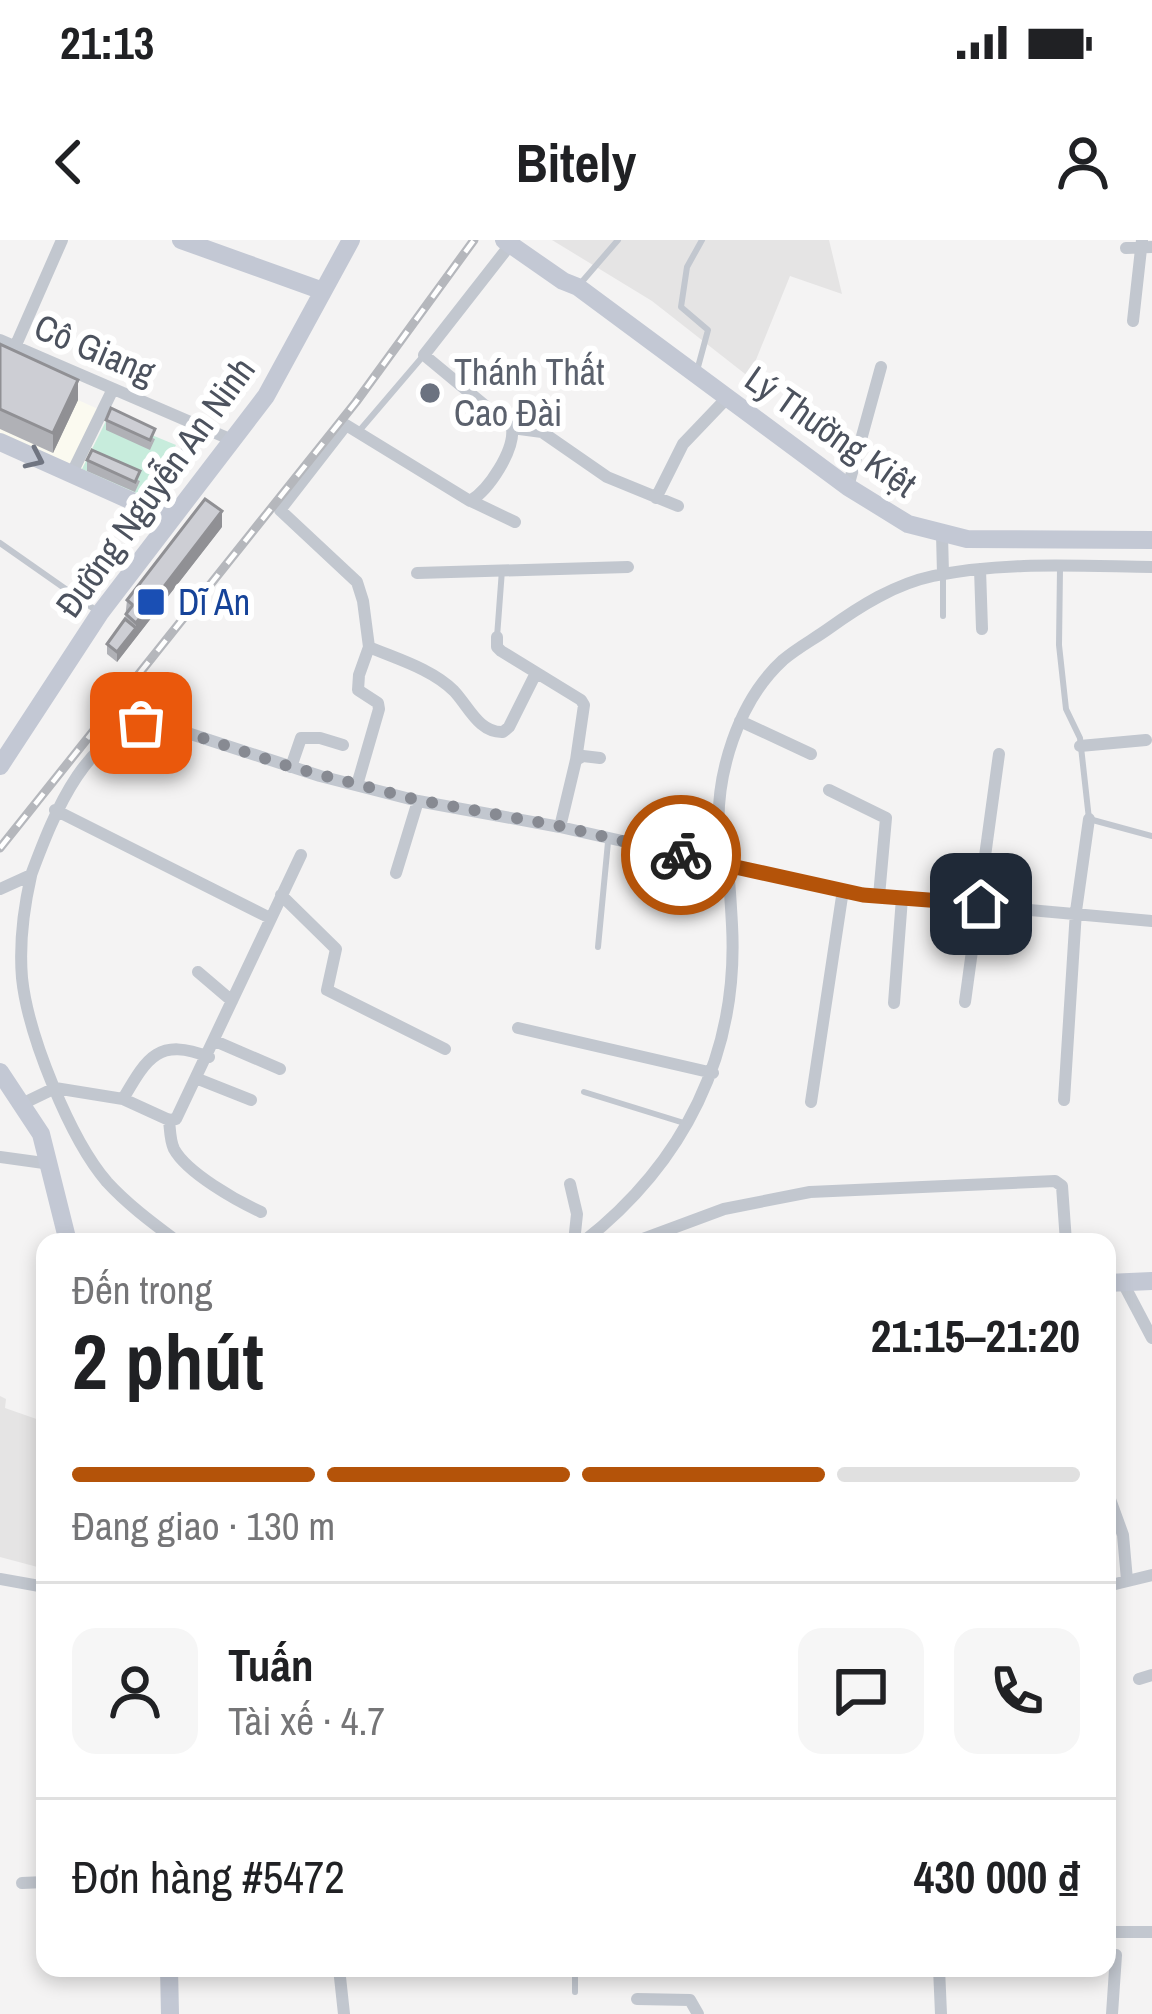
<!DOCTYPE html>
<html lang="vi">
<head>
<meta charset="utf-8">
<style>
  body { margin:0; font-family:"Archivo Narrow",sans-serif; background:#f6f6f6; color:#202124; height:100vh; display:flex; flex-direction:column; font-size:45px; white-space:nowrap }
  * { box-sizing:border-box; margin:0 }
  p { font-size:39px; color:#757577 }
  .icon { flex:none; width:66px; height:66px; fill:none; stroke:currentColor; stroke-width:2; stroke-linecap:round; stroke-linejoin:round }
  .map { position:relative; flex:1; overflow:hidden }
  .panel { position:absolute; left:36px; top:993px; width:1080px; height:744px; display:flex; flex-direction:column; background:#fff; border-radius:24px; box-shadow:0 6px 18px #0003 }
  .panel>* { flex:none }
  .pin { position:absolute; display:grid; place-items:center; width:102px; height:102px; color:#fff; margin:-51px; border-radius:24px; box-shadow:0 6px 18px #0006 }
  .courier { position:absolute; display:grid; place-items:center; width:120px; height:120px; margin:-60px; border:9px solid #b45309; border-radius:50%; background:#fff; color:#222; box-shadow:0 3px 15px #0007 }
  .head em { font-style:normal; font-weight:700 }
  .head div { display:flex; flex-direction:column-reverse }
  .head { display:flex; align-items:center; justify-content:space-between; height:204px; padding:0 36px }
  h1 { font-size:78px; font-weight:700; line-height:90px }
  .bar { display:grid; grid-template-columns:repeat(4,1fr); gap:18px 12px; align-content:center; height:144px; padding:0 36px }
  .bar i { height:15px; border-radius:9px; background:#e0e0e0 }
  .bar .selected { background:#b45309 }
  .bar p { grid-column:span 4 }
  .line { display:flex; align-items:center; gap:30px; padding:0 36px; border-top:3px solid #e0e0e0 }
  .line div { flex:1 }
  .round { display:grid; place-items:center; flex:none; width:126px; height:126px; border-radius:24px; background:#f6f6f6 }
  .status { display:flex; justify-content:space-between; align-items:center; height:84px; padding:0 60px; background:#fff; direction:ltr }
  .status svg { height:33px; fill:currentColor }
  header { display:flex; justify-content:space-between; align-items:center; height:156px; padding:0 36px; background:#fff; font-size:54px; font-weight:700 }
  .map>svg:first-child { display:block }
</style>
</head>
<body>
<div class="status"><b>21:13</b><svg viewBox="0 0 49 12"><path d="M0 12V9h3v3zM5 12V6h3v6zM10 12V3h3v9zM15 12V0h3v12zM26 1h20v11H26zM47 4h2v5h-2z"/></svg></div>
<header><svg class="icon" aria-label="back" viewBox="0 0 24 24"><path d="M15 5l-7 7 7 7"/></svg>Bitely<svg class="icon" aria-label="person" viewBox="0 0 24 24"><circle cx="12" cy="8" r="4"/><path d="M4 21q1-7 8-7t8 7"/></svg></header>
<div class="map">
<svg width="1152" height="1774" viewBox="0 0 1152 1774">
  <rect width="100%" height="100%" fill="#f4f3f3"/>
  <path fill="#fbfaf0" d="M0,125L107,173L82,229L0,193Z"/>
  <path fill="#e5e4e4" d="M552,0H829L842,54L790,36L749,137L652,61Z
    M0,1156L6,1159L5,1168L45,1182V1329L0,1317Z"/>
  <path fill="#c7ecdc" d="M108,177L176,205L145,257L82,229Z"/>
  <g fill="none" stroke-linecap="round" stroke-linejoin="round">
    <path stroke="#c2c7cf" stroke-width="6" d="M580,44L618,0
      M698,127L708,90L681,67L687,27L702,0
      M360,190L424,115
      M155,268L196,185
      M0,303L97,371
      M1060,329L1059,405L1066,469L1080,498L1089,579L1152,596
      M943,376V337
      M497,397L502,330
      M598,707L608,602
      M584,852L684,883
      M575,1752V1728"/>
    <path stroke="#c2c7cf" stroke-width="12" d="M510,5L424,115L512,188C515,210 489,250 470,261L346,185L280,270L357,342L363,361L369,407C397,419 432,429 454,451C469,467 479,493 503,492L509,487L536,433
      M1126,8L1152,7
      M1133,81L1142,0
      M0,100L232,200
      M15,107L62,0
      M512,188L542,192L607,237L678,266
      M71,235L113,149
      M848,247L881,127
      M656,258L683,204L726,159
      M471,261L515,282
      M942,294L943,334
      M980,329L982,389
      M417,333L628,327
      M497,397V407L501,411L581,460L584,465L576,520
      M740,481L811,514
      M1080,506L1146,500
      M291,527L301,498H320L343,505
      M357,545L379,469L378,463L358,450L359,435L369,407
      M829,550L886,578L879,656
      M55,570L270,678
      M560,587L576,520L583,516L600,518
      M396,633L418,561
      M31,636C23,671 19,702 22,738C28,795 70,899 107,942C128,965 154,984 178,1002
      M0,649L31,635C52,579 88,481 160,484L320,536L418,561L560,587L863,655L1152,681
      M281,655L336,709L327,750L445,809
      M198,732L232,761
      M965,762L999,514
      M894,763L902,658
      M518,788L713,833
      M215,801L280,829
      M198,839L251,860
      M123,859C147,818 158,797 209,817
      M1064,860L1076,671L1089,579
      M811,862L843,650
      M24,863L55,848L123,859L169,880L176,879L301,615
      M169,880C170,889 170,901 174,909C187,933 237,961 261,972
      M0,917L51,924
      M570,944L577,974L574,1002
      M583,1002C684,923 739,814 732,685C731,667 730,648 728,630C727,619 720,607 719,595C715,535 738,461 783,420C797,408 814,399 828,389C860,366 895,344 933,336C1004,321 1080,326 1152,327
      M635,1002L724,969L810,952L1055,941L1062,946L1066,1002
      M1123,1043L1152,1098
      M1107,1251L1123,1295L1127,1340
      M0,1339L45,1347
      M1107,1346L1152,1335
      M1139,1439L1152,1435
      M22,1643L45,1642
      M1107,1692H1152
      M339,1728L344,1774
      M939,1728L941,1774
      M637,1759L690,1760L698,1774
      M1112,1774L1116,1715"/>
    <path stroke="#c3c8d4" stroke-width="18" d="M181,0L323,51
      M504,0L563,41L578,47L848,247L908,284L967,299L1152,300
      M0,202L172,279
      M0,526L100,373L266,156L351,0
      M0,832L41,894L68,1002
      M1107,1043L1152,1041
      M169,1728L170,1774"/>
    <g stroke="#b5b7bc" stroke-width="9">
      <path id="rail" d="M0,608L356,162L474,0"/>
    </g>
    <use href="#rail" stroke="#fff" stroke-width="4.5" stroke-dasharray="14" stroke-linecap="butt"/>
  </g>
  <path fill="#b0b1b6" d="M0,104L78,160L53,213L0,189Z
    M106,180L155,199L150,210L106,190Z
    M87,220L140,241L135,252L87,231Z
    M222,287L117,422L107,414V404L125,379L127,360Z"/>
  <path fill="#909094" d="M78,140V160L53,213V193Z
    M222,271V287L117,422V412L136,388V383Z"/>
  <path fill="#cdced4" stroke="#909094" stroke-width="3" d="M0,104L78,140L53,193L0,169Z
    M111,168L155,189L150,200L106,180Z
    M92,210L140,231L135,242L87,220Z
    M205,259L222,271L136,383L126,374L133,365L127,360Z
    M125,379L136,388L117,412L107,404Z"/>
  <defs><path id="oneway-chevron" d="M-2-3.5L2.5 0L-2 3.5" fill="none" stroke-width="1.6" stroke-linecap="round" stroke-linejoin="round" transform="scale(3)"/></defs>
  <use stroke="#707581" href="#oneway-chevron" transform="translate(35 219) rotate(25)"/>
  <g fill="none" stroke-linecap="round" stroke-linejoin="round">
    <path stroke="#878a92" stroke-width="12" stroke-dasharray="0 21.6" d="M141,483L160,484L291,527L418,560L560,586L681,615"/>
    <path stroke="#b45309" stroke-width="15" d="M681,615L863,655L981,664"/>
  </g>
  <circle fill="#6b7280" stroke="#fff" stroke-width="4.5" cx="430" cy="153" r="12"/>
  <rect fill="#1a4fb4" stroke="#fff" stroke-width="4.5" x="136" y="347" width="30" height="30" rx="6"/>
  <g text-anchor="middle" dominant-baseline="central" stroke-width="12" stroke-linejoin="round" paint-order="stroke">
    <g font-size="36" fill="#4c525e" stroke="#fff">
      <text transform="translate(95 109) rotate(23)">Cô Giang</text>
      <text transform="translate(831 191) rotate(35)">Lý Thường Kiệt</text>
      <text transform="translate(155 247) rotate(-54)">Đường Nguyễn An Ninh</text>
    </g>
    <g font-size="36" fill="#5b616d" stroke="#fff" text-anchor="start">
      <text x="454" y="132">Thánh Thất<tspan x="454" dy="41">Cao Đài</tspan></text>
    </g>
    <g font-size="36" fill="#164399" stroke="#fff" text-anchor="start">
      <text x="178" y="362">Dĩ An</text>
    </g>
  </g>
</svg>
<div class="pin" style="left:141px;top:483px;background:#ea580c"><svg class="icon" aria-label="bag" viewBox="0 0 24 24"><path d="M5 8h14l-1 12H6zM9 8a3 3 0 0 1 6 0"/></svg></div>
<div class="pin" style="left:981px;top:664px;background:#1f2937"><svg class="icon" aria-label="home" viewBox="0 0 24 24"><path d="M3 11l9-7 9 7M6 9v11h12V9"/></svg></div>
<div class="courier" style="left:681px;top:615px"><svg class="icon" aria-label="bike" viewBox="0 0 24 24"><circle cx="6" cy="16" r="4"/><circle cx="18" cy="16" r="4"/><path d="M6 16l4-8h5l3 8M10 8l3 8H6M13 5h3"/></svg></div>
<section class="panel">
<div class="head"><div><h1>2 phút</h1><p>Đến trong</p></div><em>21:15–21:20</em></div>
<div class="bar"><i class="selected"></i><i class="selected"></i><i class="selected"></i><i></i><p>Đang giao · 130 m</p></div>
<div class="line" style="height:216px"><a class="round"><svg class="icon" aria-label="person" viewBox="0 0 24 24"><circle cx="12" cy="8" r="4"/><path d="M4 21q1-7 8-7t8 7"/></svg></a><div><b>Tuấn</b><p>Tài xế · 4.7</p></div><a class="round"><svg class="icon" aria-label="chat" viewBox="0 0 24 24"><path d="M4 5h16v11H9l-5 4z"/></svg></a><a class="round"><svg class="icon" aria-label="phone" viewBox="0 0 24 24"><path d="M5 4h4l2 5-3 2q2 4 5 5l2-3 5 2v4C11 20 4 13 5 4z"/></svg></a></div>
<div class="line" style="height:156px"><div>Đơn hàng #5472</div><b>430 000 ₫</b></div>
</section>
</div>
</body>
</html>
